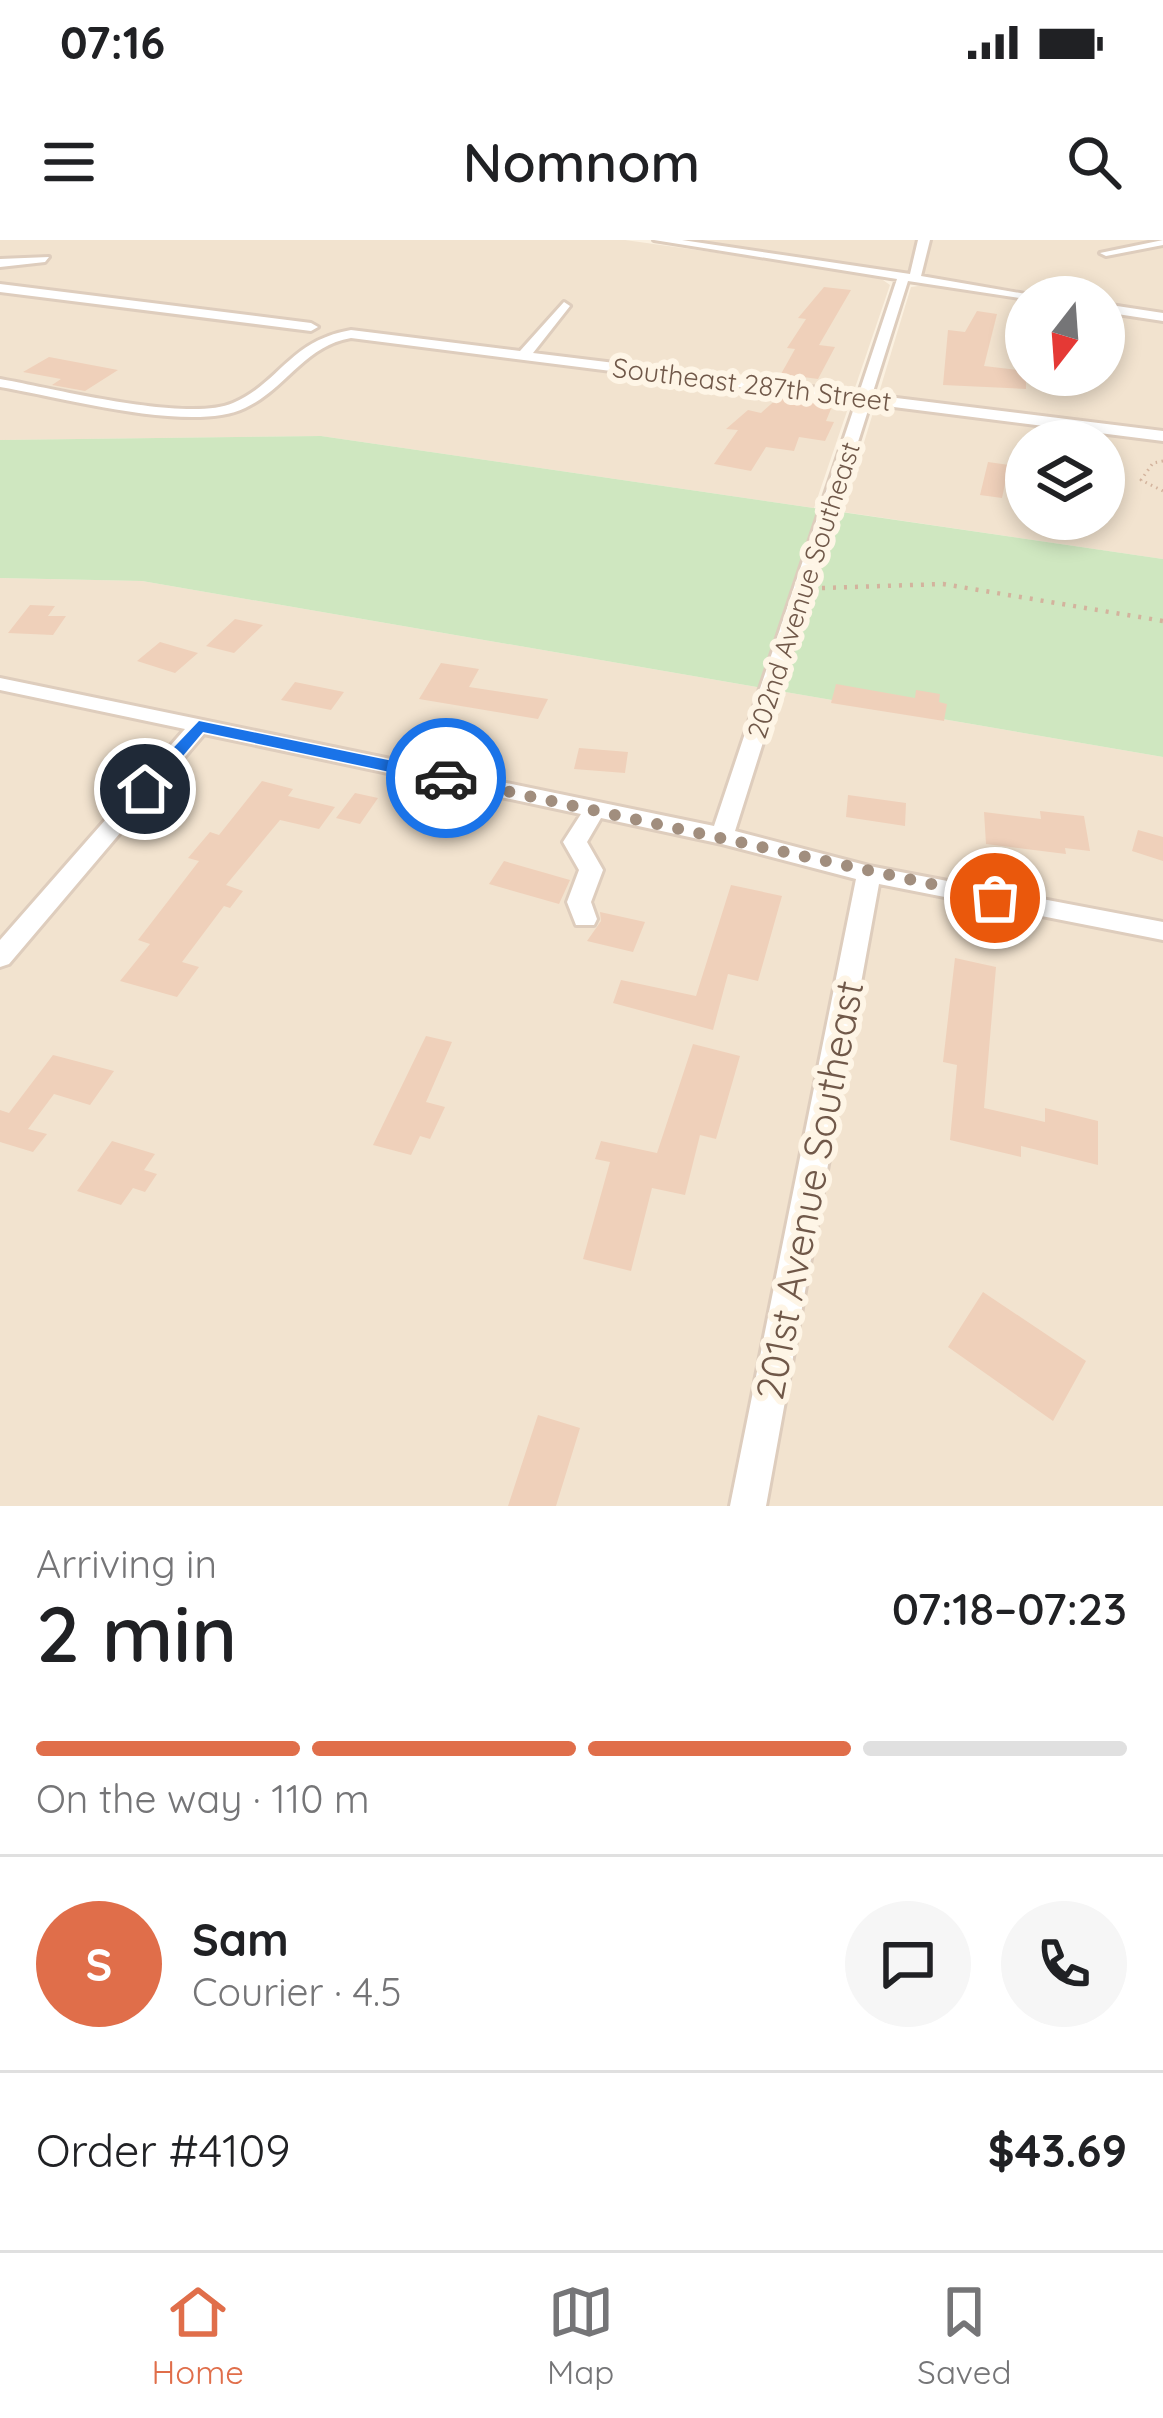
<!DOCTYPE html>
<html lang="en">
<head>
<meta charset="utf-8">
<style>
  body { margin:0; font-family:Quicksand,sans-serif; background:#f6f6f6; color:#202124; height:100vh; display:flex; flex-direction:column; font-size:45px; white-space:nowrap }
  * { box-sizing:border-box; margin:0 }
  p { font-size:39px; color:#757577 }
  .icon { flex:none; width:66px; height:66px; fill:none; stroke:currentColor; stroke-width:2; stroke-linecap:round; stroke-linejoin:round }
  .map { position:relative; height:1266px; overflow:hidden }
  .drawer { display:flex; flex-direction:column; background:#fff; flex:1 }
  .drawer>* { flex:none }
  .needle { width:78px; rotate:197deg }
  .buttons { position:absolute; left:1005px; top:36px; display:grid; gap:24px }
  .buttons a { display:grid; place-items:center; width:120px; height:120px; border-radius:50%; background:#fff; box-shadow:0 6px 18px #0003; font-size:60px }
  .pin { position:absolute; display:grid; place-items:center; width:102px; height:102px; color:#fff; margin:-51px; border:6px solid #fff; border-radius:50%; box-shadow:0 3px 12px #0007 }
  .courier { position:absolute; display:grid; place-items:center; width:120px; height:120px; margin:-60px; border:9px solid #1a73e8; border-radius:50%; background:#fff; color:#222; box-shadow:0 3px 15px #0007 }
  .headline em { font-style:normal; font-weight:600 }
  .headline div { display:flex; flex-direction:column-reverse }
  .headline { display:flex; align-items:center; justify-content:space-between; height:204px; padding:0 36px }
  h1 { font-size:78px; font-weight:600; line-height:90px }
  .bar { display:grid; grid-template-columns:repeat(4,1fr); gap:18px 12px; align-content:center; height:144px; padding:0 36px }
  .bar i { height:15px; border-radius:9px; background:#e0e0e0 }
  .bar .current { background:#e06e4a }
  .bar p { grid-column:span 4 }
  .line { display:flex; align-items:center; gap:30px; padding:0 36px; border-top:3px solid #e0e0e0 }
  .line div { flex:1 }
  .round { display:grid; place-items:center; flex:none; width:126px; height:126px; border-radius:63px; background:#f6f6f6 }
  .status { display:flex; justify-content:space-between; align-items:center; height:84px; padding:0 60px; background:#fff; direction:ltr }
  .status svg { height:33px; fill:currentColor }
  header { display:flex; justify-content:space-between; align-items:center; height:156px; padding:0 36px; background:#fff; font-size:54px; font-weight:600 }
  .tabs { display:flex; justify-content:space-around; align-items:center; height:168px; border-top:3px solid #e0e0e0; background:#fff; font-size:33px; color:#757577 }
  .tabs a { display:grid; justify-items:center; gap:6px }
  .tabs .current { color:#e06e4a }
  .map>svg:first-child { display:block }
</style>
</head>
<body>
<div class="status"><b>07:16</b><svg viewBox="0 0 49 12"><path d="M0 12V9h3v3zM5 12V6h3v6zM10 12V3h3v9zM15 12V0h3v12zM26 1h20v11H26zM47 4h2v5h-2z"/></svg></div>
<header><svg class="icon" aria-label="menu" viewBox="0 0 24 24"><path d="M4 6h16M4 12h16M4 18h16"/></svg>Nomnom<svg class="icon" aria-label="search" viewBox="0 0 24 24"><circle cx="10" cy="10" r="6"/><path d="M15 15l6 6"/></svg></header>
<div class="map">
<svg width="1163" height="1266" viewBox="0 0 1163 1266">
  <rect width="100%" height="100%" fill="#fbf1e1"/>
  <path fill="#f2e3cf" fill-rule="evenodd" d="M0,0H625L876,35L890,45L814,268L321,196L0,200Z
    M693,0H1163V72L1104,63V57H1066Z
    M932,44L1026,59V135H1104V72L1163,81V319L843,272L911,47ZM1026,201H1104V279H1026Z
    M0,338L142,341L1163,517V1266H0Z"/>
  <path fill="#cfe7c0" d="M321,196L1163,319V517L142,341L0,338V200Z"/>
  <path fill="#efd0ba" d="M824,47L851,50L819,105L835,107L818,139L781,134L795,109L787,108L806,79L798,78Z
    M977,71L997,74L984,126L1026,131V149L943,145L948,90L965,92Z
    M49,117L118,130L85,151L52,145L61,139L23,132Z
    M779,157L833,164L826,181L834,182L825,201L799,197L794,211L766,207L751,231L714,224L738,190L726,189L748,170L761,173Z
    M988,222L1009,225L1002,258L980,255Z
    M30,365L55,366L48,376H66L53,395L8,393Z
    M235,379L263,385L234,413L206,406Z
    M160,402L198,413L175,433L137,421Z
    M441,423L479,429L469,447L548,459L538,479L419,459Z
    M295,442L344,452L331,470L281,460Z
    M836,444L915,458L916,450L940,454L939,462L947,464L944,481L831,463Z
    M579,508L628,512L625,533L574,529Z
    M262,541L293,549L288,556L335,567L319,589L280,580L226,645L243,651L230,668L224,666L182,722L199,727L177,757L120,741L150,704L138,700L199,621L188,618L210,592L219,595Z
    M355,553L378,558L360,584L336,578Z
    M848,555L906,563L905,586L846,577Z
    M1040,571L1084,576L1090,611L1065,608L1066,614L986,604L984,572L1041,579Z
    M1138,590L1163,597V621L1132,611Z
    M504,621L570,640L559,664L489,644Z
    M731,645L782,656L758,741L728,734L713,790L613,763L621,740L696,756Z
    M600,672L645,682L633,712L587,701L601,681Z
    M955,718L996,727L984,868L1045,882V868L1098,881V925L1021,906V917L950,900L957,825L943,822Z
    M426,796L452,802L426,862L445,867L430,899L420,896L411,915L373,905Z
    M693,804L740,816L716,899L700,895L685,955L652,948L631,1031L583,1019L610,922L595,919L601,901L657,913Z
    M53,815L114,831L90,865L54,854L28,889L47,894L33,912L0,902V870L9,873Z
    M112,901L155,914L144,930L157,934L145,952L133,948L121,965L77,951Z
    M983,1052L1086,1121L1053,1181L948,1107Z
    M538,1175L580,1188L556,1266H508Z"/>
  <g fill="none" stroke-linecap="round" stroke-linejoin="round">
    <g stroke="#decdbd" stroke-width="6">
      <path id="minor" d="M654,0H682L910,34L918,0H930L921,36L1043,57L1026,59L908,41L872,155L1163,191V201L870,164L735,591L869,626L1163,682V700L879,644L766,1266H730L856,639L722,604L601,578L587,602L603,630L591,662L597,679L594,685H576L567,662L579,630L563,602L581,574L204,494L9,724L0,727V700L185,489L0,450V438L714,586L856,162L351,98C304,106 286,149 245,168C192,194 60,157 0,147V139C52,148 188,183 233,163C281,142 289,101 351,90L520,111L564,62L570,66L533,113L859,153L897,39Z
        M1163,0V5L1106,16L1100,13Z
        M49,17L45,22L0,27V19Z
        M0,44L311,83L318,87L311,91L0,52Z
        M1104,64L1163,73V81L1104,72Z"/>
    </g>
    <path stroke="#d3b39d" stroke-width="3" stroke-dasharray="1.5 4.5" stroke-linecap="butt" d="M1163,221L1153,223L1141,240L1163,251"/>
    <path stroke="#d3b39d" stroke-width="4.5" stroke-dasharray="3 8" stroke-linecap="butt" d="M822,348L943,344L1163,381"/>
    <use href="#minor" fill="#fff" fill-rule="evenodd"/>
  </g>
  <path fill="#1a73e8" d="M199,481L446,532L455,538L446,544L203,492L151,554H138V545Z"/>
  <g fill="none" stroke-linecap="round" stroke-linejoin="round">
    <path stroke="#a18e7e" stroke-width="12" stroke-dasharray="0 21.6" d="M446,538L995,658"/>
  </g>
  <g text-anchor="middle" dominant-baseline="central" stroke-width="12" stroke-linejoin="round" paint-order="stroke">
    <g font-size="27" fill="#705849" stroke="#fef5e6">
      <text transform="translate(752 144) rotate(7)">Southeast 287th Street</text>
      <text transform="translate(803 350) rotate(-72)">202nd Avenue Southeast</text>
    </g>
    <g font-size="39" fill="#705849" stroke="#fef5e6">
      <text transform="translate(809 950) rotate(-79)">201st Avenue Southeast</text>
    </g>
  </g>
</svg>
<div class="buttons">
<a><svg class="needle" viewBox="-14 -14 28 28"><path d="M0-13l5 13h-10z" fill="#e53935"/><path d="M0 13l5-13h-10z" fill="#757577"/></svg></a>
<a><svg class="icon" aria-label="layers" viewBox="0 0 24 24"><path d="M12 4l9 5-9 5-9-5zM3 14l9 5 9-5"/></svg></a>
</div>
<div class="pin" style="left:995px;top:658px;background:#ea580c"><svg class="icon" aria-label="bag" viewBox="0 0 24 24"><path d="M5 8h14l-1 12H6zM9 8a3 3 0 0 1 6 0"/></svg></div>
<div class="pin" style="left:145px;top:549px;background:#1f2937"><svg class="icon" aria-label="home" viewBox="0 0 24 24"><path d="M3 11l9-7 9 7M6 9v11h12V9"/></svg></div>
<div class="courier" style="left:446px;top:538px"><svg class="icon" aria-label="car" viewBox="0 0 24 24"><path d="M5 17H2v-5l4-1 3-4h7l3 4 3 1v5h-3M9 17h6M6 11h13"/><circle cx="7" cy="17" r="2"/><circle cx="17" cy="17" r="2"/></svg></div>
</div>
<section class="drawer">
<div class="headline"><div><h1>2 min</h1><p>Arriving in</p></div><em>07:18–07:23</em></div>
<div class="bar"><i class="current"></i><i class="current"></i><i class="current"></i><i></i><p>On the way · 110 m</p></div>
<div class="line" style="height:216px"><b class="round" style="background:#e06e4a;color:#fff">S</b><div><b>Sam</b><p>Courier · 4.5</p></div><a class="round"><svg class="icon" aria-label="chat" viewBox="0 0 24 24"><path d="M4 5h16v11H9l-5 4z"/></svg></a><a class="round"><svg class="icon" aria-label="phone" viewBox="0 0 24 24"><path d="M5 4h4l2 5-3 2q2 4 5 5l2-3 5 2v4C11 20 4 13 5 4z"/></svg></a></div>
<div class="line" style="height:156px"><div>Order #4109</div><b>$43.69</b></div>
</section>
<nav class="tabs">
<a class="current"><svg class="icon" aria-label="home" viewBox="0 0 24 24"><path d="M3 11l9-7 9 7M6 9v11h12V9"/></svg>Home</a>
<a><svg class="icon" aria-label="map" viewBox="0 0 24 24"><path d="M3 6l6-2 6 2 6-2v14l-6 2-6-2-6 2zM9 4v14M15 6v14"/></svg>Map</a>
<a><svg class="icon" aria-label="saved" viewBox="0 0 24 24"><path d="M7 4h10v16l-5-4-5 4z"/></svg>Saved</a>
</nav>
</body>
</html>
